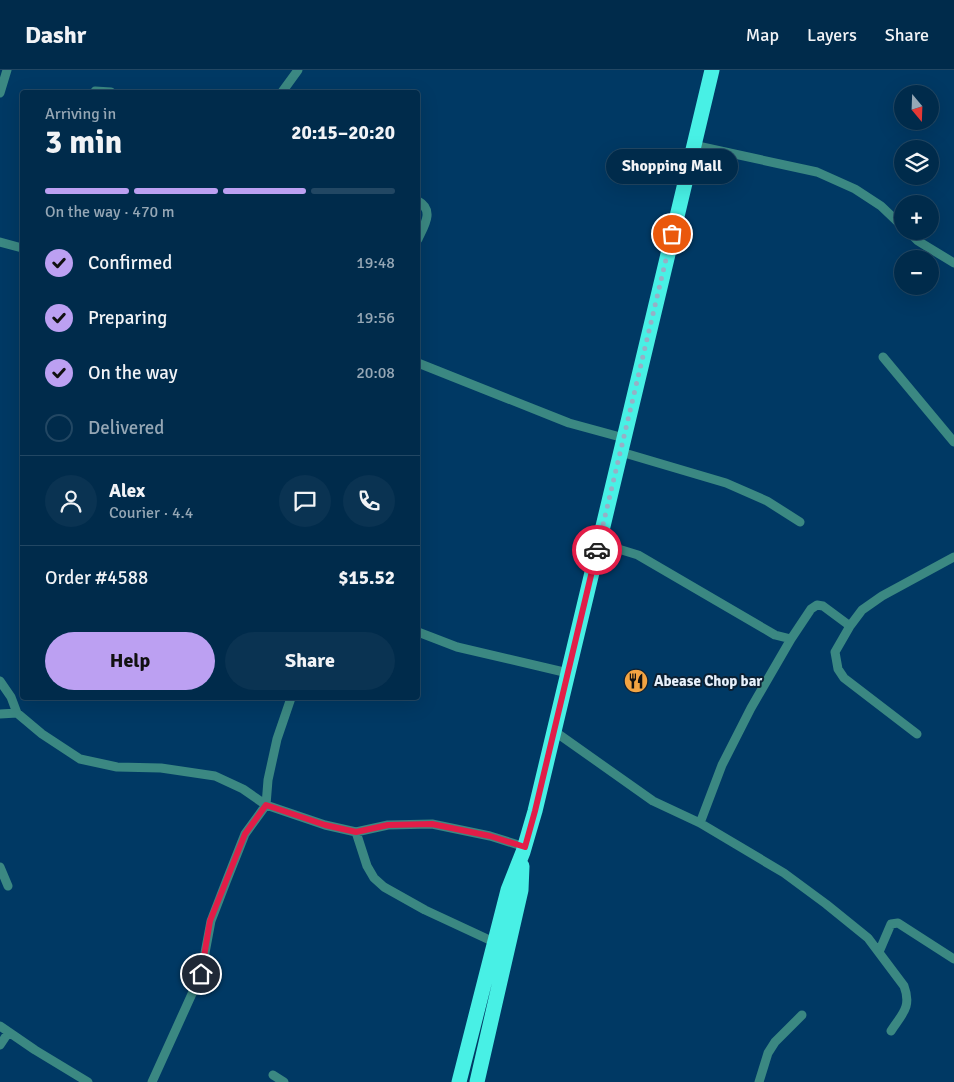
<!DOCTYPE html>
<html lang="en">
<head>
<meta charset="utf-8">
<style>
  body { margin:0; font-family:Signika,sans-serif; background:#0a3352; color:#f1f3f6; height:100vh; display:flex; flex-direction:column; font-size:19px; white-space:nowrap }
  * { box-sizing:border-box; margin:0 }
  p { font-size:16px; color:#95a7b5 }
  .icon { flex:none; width:28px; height:28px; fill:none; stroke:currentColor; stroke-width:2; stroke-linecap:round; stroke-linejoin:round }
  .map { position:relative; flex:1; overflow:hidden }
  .details { position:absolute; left:20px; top:20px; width:400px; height:610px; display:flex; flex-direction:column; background:#002b4b; border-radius:5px; box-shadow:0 5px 20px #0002,0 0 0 1px #224763 }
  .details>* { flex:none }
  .needle { width:32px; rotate:161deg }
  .controls { position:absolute; left:894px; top:15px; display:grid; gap:10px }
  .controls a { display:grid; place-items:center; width:45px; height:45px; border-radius:50%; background:#002b4b; box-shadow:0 5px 20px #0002,0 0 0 1px #224763; font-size:25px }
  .pin { position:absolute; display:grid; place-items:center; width:42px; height:42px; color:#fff; margin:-21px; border:2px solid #fff; border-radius:50%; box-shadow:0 1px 5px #0007 }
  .courier { position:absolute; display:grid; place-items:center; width:50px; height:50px; margin:-25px; border:4px solid #e11d48; border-radius:50%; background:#fff; color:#222; box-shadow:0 1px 6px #0007 }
  .bubble { position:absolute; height:35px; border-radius:18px; background:#002b4b; box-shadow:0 5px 20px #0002,0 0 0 1px #224763; font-size:16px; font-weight:800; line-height:35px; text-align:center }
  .overview em { font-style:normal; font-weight:800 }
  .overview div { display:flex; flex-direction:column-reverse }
  .overview { display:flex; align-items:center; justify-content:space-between; height:85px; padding:0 25px }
  h1 { font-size:32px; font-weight:800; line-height:38px }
  .bar { display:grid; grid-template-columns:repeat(4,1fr); gap:8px 5px; align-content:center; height:60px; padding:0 25px }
  .bar i { height:6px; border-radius:4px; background:#224763 }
  .bar .on { background:#bca0f2 }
  .bar p { grid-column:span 4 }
  .line { display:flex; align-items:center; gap:12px; padding:0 25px; border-top:1px solid #224763 }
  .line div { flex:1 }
  .round { display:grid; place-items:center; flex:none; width:52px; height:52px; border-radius:26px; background:#0a3352 }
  ol { padding:0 25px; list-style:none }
  li { display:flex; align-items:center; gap:15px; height:55px }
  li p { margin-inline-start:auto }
  li .icon { padding:5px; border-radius:50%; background:#bca0f2; color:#111; stroke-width:4 }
  li:last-child { color:#95a7b5 }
  li i { width:28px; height:28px; border:2px solid #224763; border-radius:50% }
  .primary-button { display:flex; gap:10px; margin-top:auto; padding:10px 25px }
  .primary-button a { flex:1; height:58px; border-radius:30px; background:#bca0f2; color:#111; font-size:20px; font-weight:800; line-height:58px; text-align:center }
  .primary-button a+a { background:#0a3352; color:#f1f3f6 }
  header { display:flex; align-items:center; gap:30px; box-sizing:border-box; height:70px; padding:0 25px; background:#002b4b; border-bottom:1px solid #224763 }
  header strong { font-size:24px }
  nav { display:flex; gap:28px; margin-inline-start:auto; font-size:18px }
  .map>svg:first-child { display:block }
</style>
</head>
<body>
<header>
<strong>Dashr</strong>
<nav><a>Map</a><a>Layers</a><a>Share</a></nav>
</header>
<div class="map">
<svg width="954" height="1012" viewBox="0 0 954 1012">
  <rect width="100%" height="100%" fill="#003964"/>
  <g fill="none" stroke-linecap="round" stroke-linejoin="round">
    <path stroke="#3b8882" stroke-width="9" d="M95,21L111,22
      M282,22L298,0
      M0,23L7,0
      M693,75L817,102L855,119L881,136L902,156
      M418,131C435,140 424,156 418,169
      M908,161L918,171L954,193
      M0,172L22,178
      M883,287L954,372
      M418,293L569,353L624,368
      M621,382L726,413L767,431L800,452
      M599,473L638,485L775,565L791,569
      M418,562L457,577L568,603
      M0,611L11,627L17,643L42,664L80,689L117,697L161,698L215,706L243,719L266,735L325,755L356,762L388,755L432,754L490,766L525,777
      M0,644L17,643
      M554,661L653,731L700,753L784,803L826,834L868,868L904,916C912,937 902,944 891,961
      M917,664L844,608L838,599L835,582L850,556L862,540L882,526L954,487
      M700,753L722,695L751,638L791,569L811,539L817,535L823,536L850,556
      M356,762L367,796L374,808L384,817L425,840L496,873
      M0,797L8,816
      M879,882L891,854L898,853L954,889
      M0,956L35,980L88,1012
      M0,975L8,963
      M273,1005L284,1012
      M152,1012L201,904L211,851L226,812L245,764L266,735L268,710L277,669L291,628
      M759,1012L768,983L775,972L802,945"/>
    <path stroke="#48f0e5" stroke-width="15" d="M459,1012L508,820L523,782L535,741L712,0
      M477,1012L521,820L522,796"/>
  </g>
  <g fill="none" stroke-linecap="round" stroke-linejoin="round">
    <path stroke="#96b0c6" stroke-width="5" stroke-dasharray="0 9" d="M597,480L672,164"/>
    <path stroke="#e11d48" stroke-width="6" d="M201,904L210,851L245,764L266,735L325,755L356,762L388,755L432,754L490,766L525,777L535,741L597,480"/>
  </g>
  <defs>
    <g id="restaurant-disc" transform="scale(1.25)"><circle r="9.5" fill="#f3a442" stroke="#0b2033"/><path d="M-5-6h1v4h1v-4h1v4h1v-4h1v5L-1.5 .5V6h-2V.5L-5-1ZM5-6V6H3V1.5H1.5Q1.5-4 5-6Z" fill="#111"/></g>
  </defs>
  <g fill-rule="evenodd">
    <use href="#restaurant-disc" x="636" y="611"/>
  </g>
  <g text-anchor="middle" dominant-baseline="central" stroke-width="4" stroke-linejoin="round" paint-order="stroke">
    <g font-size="15" font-weight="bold" fill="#e6f0fb" stroke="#0b2033" text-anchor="start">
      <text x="654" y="611">Abease Chop bar</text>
    </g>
  </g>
</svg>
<div class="controls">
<a><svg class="needle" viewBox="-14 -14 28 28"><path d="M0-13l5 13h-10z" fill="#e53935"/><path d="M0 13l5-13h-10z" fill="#95a7b5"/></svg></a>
<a><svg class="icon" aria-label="layers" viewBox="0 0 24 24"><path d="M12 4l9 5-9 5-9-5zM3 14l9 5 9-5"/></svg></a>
<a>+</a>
<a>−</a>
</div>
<div class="pin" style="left:672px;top:164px;background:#ea580c"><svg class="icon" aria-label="bag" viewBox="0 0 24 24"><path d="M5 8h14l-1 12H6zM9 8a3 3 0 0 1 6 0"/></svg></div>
<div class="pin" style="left:201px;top:904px;background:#1f2937"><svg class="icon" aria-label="home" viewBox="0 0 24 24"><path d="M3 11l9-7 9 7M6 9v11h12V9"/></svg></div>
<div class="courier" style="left:597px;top:480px"><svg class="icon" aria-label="car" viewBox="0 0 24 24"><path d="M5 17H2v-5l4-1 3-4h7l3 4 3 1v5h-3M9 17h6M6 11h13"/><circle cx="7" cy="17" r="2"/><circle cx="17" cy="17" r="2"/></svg></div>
<div class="bubble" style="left:606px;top:79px;width:132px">Shopping Mall</div>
<section class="details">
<div class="overview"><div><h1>3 min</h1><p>Arriving in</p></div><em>20:15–20:20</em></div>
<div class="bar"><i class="on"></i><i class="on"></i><i class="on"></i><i></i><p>On the way · 470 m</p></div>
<ol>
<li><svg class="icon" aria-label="check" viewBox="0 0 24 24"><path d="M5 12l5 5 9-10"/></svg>Confirmed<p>19:48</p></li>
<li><svg class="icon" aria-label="check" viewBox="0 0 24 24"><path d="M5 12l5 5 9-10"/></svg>Preparing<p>19:56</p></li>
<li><svg class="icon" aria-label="check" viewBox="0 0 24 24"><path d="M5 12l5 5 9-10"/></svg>On the way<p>20:08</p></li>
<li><i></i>Delivered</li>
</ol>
<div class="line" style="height:90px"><a class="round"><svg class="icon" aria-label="person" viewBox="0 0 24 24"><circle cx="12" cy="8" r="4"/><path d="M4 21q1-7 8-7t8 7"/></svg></a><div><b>Alex</b><p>Courier · 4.4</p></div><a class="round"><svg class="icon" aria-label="chat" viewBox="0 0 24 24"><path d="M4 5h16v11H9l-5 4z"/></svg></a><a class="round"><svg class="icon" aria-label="phone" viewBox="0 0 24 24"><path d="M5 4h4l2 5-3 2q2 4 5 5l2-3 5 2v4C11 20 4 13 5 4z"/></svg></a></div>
<div class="line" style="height:65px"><div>Order #4588</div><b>$15.52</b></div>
<div class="primary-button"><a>Help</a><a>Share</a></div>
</section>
</div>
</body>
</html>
